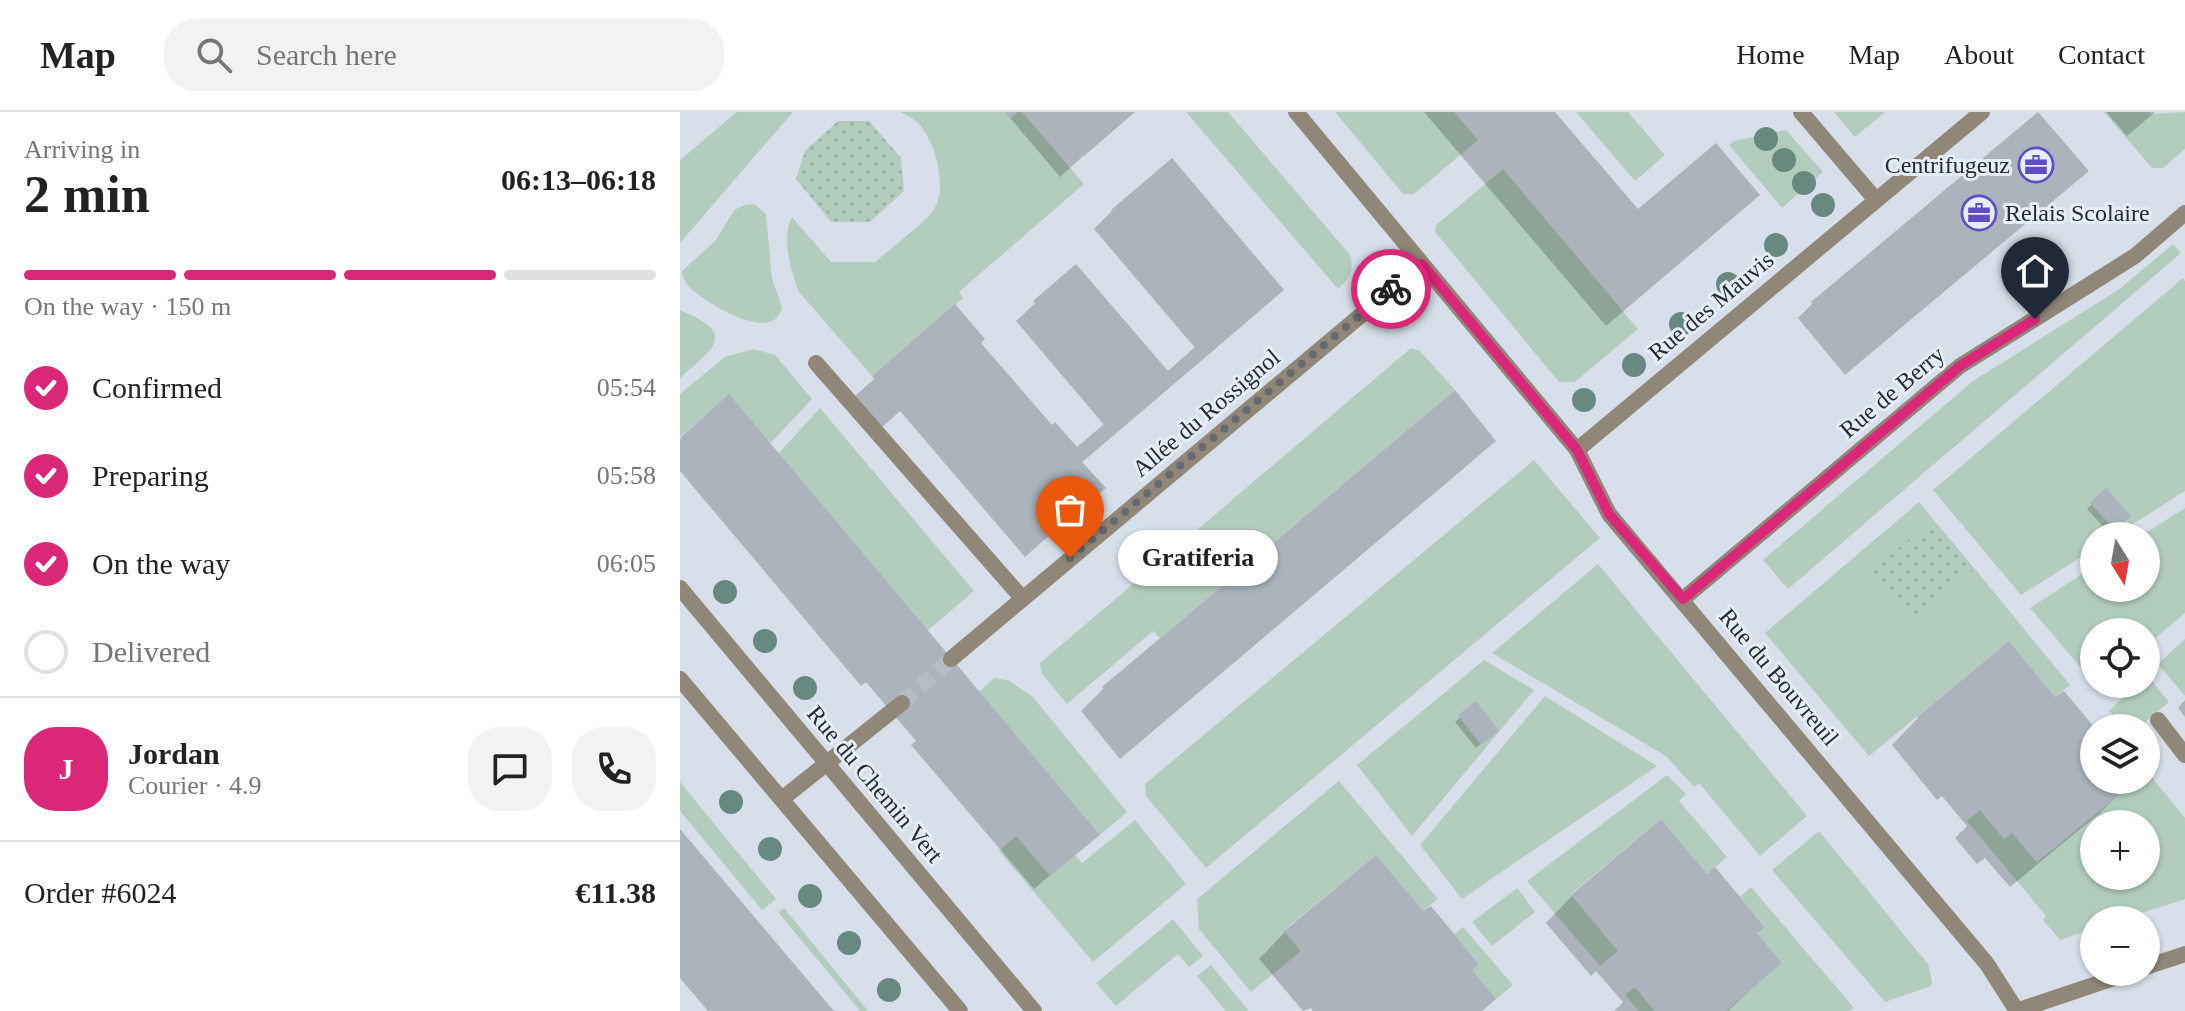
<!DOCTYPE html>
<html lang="en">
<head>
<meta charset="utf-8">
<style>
  body { margin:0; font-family:Georgia,serif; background:#f2f2f2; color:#222; height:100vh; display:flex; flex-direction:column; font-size:30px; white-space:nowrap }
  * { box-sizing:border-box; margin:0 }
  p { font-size:26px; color:#767676 }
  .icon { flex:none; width:44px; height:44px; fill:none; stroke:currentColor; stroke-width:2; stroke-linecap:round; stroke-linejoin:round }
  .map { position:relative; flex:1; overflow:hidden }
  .panel { display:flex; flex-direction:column; background:#fff; width:680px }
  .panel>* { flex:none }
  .needle { width:52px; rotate:169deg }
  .fabs { position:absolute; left:1400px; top:410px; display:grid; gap:16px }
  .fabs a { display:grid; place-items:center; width:80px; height:80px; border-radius:50%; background:#fff; box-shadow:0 2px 6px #0004; font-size:40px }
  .pin { position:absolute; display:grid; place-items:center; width:68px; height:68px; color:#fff; margin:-82px -34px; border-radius:50% 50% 50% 0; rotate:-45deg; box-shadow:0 0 8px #0007 }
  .pin .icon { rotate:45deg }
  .courier { position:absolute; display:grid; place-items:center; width:80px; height:80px; margin:-40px; border:6px solid #db2777; border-radius:50%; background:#fff; color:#222; box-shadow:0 2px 10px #0007 }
  .bubble { position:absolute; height:56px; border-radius:28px; background:#fff; box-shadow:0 2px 6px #0004; font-size:26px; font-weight:700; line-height:56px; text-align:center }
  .head em { font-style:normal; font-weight:700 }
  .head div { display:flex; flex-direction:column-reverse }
  .head { display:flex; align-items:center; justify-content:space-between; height:136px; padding:0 24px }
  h1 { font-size:52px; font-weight:700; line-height:60px }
  .bar { display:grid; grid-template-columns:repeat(4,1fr); gap:12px 8px; align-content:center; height:96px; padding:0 24px }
  .bar i { height:10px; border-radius:6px; background:#e0e0e0 }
  .bar .active { background:#db2777 }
  .bar p { grid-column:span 4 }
  .line { display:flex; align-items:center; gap:20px; padding:0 24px; border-top:2px solid #e0e0e0 }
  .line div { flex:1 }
  .round { display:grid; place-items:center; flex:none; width:84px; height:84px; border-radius:32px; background:#f2f2f2 }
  ol { padding:0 24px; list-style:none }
  li { display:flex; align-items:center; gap:24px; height:88px }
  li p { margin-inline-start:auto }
  li .icon { padding:8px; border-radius:50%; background:#db2777; color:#fff; stroke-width:4 }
  li:last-child { color:#767676 }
  li i { width:44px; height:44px; border:4px solid #e0e0e0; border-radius:50% }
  header { display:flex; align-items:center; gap:48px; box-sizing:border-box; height:112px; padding:0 40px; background:#fff; border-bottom:2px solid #e0e0e0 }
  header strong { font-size:38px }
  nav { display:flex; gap:44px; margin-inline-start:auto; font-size:28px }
  .search { width:560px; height:72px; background:#f2f2f2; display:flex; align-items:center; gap:20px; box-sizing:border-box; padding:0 28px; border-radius:32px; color:#767676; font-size:30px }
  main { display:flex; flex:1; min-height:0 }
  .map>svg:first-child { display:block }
</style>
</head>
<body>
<header>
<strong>Map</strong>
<div class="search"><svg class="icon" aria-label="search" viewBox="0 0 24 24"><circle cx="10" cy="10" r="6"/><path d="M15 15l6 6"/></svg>Search here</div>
<nav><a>Home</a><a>Map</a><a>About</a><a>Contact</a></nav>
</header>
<main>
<section class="panel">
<div class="head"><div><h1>2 min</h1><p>Arriving in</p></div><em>06:13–06:18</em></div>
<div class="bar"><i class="active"></i><i class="active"></i><i class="active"></i><i></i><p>On the way · 150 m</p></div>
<ol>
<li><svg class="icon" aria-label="check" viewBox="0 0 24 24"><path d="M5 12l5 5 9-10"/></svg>Confirmed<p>05:54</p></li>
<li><svg class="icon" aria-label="check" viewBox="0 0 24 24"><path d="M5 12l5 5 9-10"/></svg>Preparing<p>05:58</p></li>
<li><svg class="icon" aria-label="check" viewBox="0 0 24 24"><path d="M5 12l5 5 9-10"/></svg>On the way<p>06:05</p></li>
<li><i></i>Delivered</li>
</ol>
<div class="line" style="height:144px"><b class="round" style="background:#db2777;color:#fff">J</b><div><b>Jordan</b><p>Courier · 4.9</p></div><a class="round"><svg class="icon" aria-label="chat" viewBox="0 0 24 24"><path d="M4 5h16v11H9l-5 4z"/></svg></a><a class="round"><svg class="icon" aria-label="phone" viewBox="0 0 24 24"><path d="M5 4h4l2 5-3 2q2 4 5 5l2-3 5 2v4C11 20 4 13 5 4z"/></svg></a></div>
<div class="line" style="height:104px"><div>Order #6024</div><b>€11.38</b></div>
</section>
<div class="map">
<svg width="1505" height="899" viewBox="0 0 1505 899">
  <defs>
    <pattern id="park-dots" width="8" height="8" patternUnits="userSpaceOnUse" patternTransform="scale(2)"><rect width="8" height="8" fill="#b2cdbd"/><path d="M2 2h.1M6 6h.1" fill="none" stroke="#99b0a3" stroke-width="1.8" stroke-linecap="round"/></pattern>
  </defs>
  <rect width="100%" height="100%" fill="#d7e0ea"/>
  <path fill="#b2cdbd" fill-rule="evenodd" d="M57,0H113L0,131V48Z
    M220,0H325L331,6L337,0H342L404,72L279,180L283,186L192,264L119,180C111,160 101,125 112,105L151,150H195C212,135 239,116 253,99C269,77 255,27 237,10C232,6 226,3 220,0Z
    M506,0H548L671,144C673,161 670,166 658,177Z
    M655,0H774L798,28L734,82H723Z
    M896,0H948L985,43L955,69Z
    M1154,0H1205L1175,25Z
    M1424,0H1469L1471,2L1505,0V37L1483,56H1472Z
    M1106,18L1143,60L1102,96L1049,33L1054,29Z
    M823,57L958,217L895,270H879L755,120L756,113Z
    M74,92L86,102L92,167L102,195C94,234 27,191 10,176C5,171 3,166 2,159L36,128L54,98L65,93Z
    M1493,132L1501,141L1108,477L1083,448L1293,269L1438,178Z
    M1503,166L1505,169V379L1434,424H1414V437L1341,483L1253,378Z
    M0,198C57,222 36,234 0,266Z
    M731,236L740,239L775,278L480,526L473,519L387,592L362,562L360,551Z
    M74,237L95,243L132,287L90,332L49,283L0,325V282L45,245Z
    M140,296L294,479L247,519L98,342Z
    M854,348L920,426L526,756L466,684L465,672Z
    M1239,390L1253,407L1192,460L1234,509L1295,457L1390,573L1375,585L1329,529L1189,644L1085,521Z
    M1505,396V501L1466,534V520H1414V571L1350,496L1414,454V476H1466V424H1461Z
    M918,452L1127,704L1080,744L1019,671L1014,675L986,644L812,541Z
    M1505,527V584L1478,552Z
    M804,548L854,578L732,724L677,653Z
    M1467,563L1489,590L1458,616H1444L1429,599L1457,572H1466Z
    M314,566L328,568L353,585L447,700L420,723L299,580Z
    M865,584L977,654L782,787L740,733Z
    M1466,658L1505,706V787L1440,808H1414V816L1380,828L1363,808L1366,804L1287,709L1300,698L1324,727L1332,721L1357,750L1449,674L1445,668H1466ZM1414,712H1466V764H1414Z
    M987,663L1006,682L999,689L1047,745L1027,762L981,707L891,782L938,839L920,854L847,769Z
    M659,669L758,787L743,799L695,744L604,818L621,839L571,880L519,817L517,787Z
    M0,670L96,787L82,798L0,699Z
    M455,708L506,772L413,850L319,739L336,724L370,763L395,743L402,751Z
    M1139,719L1248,852L1252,869L1251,874L1205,890L1092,758Z
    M1071,775L1174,896L1170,899H1046L1102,851L1077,821L1085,814L1060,785Z
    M837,776L855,800L812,834L792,810Z
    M104,796L188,899H180L98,800Z
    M493,807L523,844L509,855L498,842L436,894L416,871Z
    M783,815L833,873L816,887L792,858L799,851L774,822Z
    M531,853L569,899H546L517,864Z
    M955,875L975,899H959L945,883Z"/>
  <path fill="url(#park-dots)" d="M158,9H189L221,46L224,79L190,110H151L116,67L125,39Z
    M1253,407L1295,457L1234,509L1191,460Z"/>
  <path fill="#0003" d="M325,0H452L380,65Z
    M744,0H872L957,100L1077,82L1054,105L926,214Z
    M1426,0H1475L1447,24Z
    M1407,58L1165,263L1118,206L1132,192Z
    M432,99L583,196L401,351L423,376L345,445L220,299L201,316L175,284L275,195L298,231L371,316L397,338L425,314L336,209L395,154L487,262L516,237L414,117Z
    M48,285L417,723L354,777L231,633L236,629L186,570L181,574L0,359V328Z
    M813,329L790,351L440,647L401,599L424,576Z
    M1426,379L1448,404L1429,421L1407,397Z
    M1329,532L1373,585L1414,618V668H1442L1447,674L1421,700L1330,775L1305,746L1297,752L1275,726L1287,714L1262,684L1257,688L1212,633L1238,606Z
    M1505,588V605L1498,596Z
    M795,592L811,623L796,636L775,610Z
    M0,720L151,899H28L0,866Z
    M892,784L1075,822L1100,851L1048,899H934L943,890L916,859L911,864L866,811Z
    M740,799L789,859L802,899H633L631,896L623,899L579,847L605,820Z"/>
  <path fill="#abb3bc" d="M367,0H455L404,44Z
    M786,0H875L958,97L1036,31L1080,83L950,193Z
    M1358,0L1409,59L1181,249L1131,190Z
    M492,46L604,178L402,350L426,376L364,428L239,282L221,299L192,264L275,192L305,227L301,231L372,313L375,310L397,335L443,296L353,189L396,152L488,259L534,218L431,98Z
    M775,278L816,329L464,625L422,575Z
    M49,282L420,723L370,764L0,326Z
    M1426,376L1451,404L1435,418L1410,391Z
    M1329,529L1375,585L1384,579L1414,615V668H1445L1450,674L1357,750L1332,721L1325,727L1300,698L1277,669L1284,663L1237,605Z
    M796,589L819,619L801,633L778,603Z
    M981,707L1027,762L1035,755L1085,815L1077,821L1102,851L1046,899H975L930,846L938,839L891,783Z
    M0,717L154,899H70L42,867L0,817Z
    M696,743L743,799L751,794L799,852L792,858L816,887L802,899H657L643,883L652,876L604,819Z"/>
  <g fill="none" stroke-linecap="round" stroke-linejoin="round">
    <path stroke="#b4bcc5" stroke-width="16" stroke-dasharray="16 8" stroke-linecap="butt" d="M222,591L271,547"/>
    <path stroke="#908778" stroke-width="16" d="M136,251L342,486
      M1478,608L1505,643"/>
    <path stroke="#908778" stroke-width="16" d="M616,0L897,338L929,402L1307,852L1337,899
      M1121,0L1196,88
      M897,338L1302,0
      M1003,487L1280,254L1455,144L1505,101
      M271,547L742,152
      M102,687L222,591
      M1466,855L1505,842
      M1336,899L1452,860"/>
    <path stroke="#908778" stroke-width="16" d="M0,476L354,899
      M0,567L280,899"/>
  </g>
  <g fill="#688980">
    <circle cx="1086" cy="27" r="12"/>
    <circle cx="1104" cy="48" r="12"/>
    <circle cx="1124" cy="71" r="12"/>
    <circle cx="1143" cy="93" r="12"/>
    <circle cx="1096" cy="133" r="12"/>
    <circle cx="1048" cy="172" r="12"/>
    <circle cx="1001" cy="212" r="12"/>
    <circle cx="954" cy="253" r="12"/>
    <circle cx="904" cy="288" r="12"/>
    <circle cx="45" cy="480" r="12"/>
    <circle cx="85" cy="529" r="12"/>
    <circle cx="125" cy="576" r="12"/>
    <circle cx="51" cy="690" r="12"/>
    <circle cx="90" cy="737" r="12"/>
    <circle cx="130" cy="784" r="12"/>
    <circle cx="169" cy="831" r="12"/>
    <circle cx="209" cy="878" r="12"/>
  </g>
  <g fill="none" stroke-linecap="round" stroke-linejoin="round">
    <path stroke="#656a70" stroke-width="8" stroke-dasharray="0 14.4" d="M390,446L711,177"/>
    <path stroke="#db2777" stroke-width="10" d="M711,177L742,152L897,338L929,402L1003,487L1280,254L1355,207"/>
  </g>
  <defs>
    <g id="office-ring" transform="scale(1.8)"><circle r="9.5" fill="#e5edf7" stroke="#614cc5" stroke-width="1.5"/><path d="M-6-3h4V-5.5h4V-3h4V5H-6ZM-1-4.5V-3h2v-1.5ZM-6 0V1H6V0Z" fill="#614cc5"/></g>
  </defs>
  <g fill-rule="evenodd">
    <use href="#office-ring" x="1356" y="53"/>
    <use href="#office-ring" x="1299" y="101"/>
  </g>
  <g text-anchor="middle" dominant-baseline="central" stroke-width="6" stroke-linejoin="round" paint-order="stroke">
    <g font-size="24" fill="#282b2f" stroke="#e5edf7" text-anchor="end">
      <text x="1330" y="53">Centrifugeuz</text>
      <text x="1325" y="101" text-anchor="start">Relais Scolaire</text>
    </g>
    <g font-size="24" fill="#282b2f" stroke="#e5edf7">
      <text transform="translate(1031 194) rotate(-40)">Rue des Mauvis</text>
      <text transform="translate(1212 280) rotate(-40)">Rue de Berry</text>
      <text transform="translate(526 301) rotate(-40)">Allée du Rossignol</text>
      <text transform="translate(1099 565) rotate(50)">Rue du Bouvreuil</text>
      <text transform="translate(195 672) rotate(50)">Rue du Chemin Vert</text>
    </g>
  </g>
</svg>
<div class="fabs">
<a><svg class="needle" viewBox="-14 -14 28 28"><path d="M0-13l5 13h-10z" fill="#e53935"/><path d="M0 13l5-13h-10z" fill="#767676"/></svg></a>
<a><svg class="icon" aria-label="locate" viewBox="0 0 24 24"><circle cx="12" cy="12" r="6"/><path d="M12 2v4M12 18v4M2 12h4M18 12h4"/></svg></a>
<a><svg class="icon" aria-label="layers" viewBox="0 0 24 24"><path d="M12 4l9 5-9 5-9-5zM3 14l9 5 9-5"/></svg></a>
<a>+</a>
<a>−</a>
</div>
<div class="pin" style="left:390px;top:446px;background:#ea580c"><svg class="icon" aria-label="bag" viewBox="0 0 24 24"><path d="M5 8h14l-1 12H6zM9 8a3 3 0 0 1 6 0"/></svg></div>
<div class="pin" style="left:1355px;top:207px;background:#1f2937"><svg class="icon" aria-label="home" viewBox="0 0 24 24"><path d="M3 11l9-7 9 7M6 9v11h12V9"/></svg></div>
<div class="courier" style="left:711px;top:177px"><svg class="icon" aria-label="bike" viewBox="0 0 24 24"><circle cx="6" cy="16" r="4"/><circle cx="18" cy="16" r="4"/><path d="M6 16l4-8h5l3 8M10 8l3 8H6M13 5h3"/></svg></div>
<div class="bubble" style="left:438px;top:418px;width:160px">Gratiferia</div>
</div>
</main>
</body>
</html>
